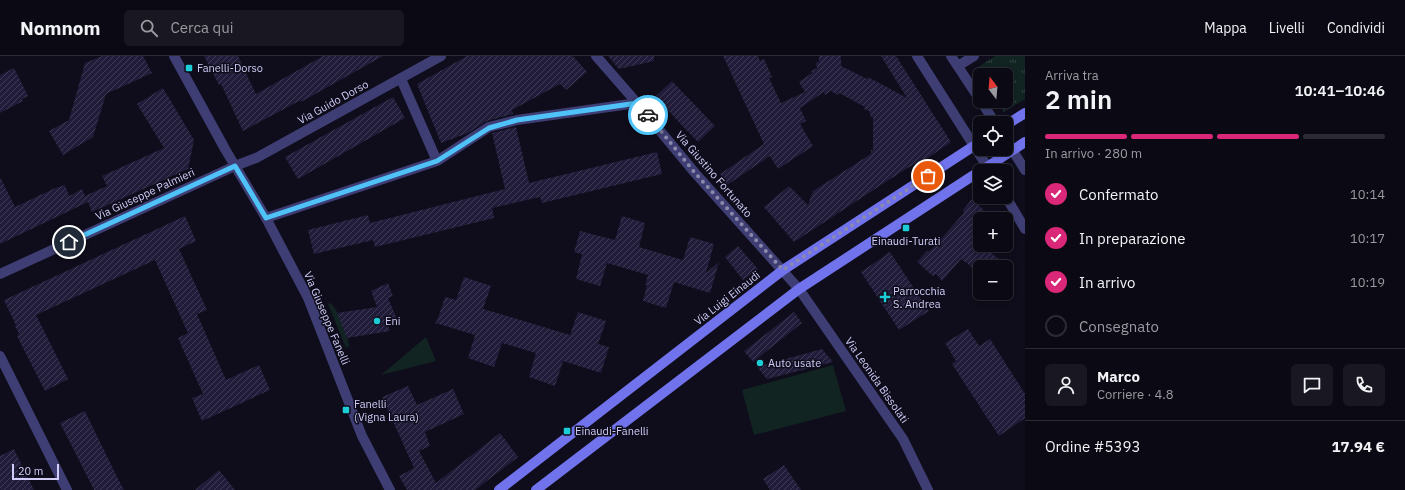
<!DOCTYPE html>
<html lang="it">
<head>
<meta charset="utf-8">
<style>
  body { margin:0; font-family:"IBM Plex Sans",sans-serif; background:#191822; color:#f1f3f6; height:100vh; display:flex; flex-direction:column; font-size:15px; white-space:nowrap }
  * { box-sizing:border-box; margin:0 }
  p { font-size:13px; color:#9a9aa0 }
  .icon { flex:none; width:22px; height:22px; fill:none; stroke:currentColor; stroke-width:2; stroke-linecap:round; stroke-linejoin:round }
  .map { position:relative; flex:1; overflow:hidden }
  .panel { display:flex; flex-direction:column; background:#0b0a14; width:380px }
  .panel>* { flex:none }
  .needle { width:26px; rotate:344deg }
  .buttons { position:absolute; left:973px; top:12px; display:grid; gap:8px }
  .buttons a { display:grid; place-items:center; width:40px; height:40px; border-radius:6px; background:#0b0a14; box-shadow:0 2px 6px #0003,0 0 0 1px #2b2b34; font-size:20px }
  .scale { position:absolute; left:12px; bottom:10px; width:47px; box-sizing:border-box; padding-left:4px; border:2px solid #d0cef9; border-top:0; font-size:11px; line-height:14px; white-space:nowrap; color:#d0cef9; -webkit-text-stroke:3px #0f0d1b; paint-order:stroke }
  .pin { position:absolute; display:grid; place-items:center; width:34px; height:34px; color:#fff; margin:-17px; border:2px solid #fff; border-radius:50%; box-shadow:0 1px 4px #0007 }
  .courier { position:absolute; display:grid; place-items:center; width:40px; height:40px; margin:-20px; border:3px solid #4fc3f7; border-radius:50%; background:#fff; color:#222; box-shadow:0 1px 5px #0007 }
  .summary em { font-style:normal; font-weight:600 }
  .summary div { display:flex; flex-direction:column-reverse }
  .summary { display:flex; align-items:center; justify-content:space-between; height:68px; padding:0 20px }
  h1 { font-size:26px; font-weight:600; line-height:30px }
  .bar { display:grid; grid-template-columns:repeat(4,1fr); gap:6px 4px; align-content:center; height:48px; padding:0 20px }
  .bar i { height:5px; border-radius:3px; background:#2b2b34 }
  .bar .current { background:#db2777 }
  .bar p { grid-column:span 4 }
  .line { display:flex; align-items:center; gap:10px; padding:0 20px; border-top:1px solid #2b2b34 }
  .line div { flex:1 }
  .round { display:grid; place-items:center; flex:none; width:42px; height:42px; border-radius:6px; background:#191822 }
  ol { padding:0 20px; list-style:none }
  li { display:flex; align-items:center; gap:12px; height:44px }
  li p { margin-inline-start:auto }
  li .icon { padding:4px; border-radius:50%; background:#db2777; color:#fff; stroke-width:4 }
  li:last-child { color:#9a9aa0 }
  li i { width:22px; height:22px; border:2px solid #2b2b34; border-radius:50% }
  header { display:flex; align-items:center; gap:24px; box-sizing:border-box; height:56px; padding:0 20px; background:#0b0a14; border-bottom:1px solid #2b2b34 }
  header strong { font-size:19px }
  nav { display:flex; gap:22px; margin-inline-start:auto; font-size:14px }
  .search { width:280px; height:36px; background:#191822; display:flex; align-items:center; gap:10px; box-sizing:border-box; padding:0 14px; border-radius:6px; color:#9a9aa0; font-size:15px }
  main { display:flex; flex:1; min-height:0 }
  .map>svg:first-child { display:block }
</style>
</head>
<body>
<header>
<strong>Nomnom</strong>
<div class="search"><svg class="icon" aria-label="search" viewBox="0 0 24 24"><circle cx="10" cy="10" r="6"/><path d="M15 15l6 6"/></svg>Cerca qui</div>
<nav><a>Mappa</a><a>Livelli</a><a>Condividi</a></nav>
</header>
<main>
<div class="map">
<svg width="1025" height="434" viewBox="0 0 1025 434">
  <defs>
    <pattern id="park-tufts" width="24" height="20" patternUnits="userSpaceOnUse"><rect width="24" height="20" fill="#112422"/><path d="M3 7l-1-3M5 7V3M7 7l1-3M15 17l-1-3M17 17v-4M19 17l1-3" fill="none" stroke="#334343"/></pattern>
    <pattern id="building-hatch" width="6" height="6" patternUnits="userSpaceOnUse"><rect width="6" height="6" fill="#201c39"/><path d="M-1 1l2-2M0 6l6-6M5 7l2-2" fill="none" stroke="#3f3c56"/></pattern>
  </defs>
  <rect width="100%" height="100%" fill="#0f0d1b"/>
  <path fill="#112422" d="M330,247C338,252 349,281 349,290L346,292L328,248Z
    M426,281L436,305L381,319Z
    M833,309L846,355L754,379L742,334Z"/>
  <path fill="url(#park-tufts)" d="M995,0H1025V43L1004,56L996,45H1006V19H980V20L975,13Z"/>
  <path fill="url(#building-hatch)" d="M102,0H143L152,17L106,38L93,81L63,99L49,75L69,64L85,7Z
    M204,0H238L256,38L323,0H383L301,46V44L243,75L221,28L219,29Z
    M467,0H573L587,16L566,34L560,28L512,54L513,58L487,65L468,77L441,87L417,28Z
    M608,0H654V5L619,13Z
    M723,0H758L760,5L764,3L772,21L769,22L781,47L805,36L799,26L812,17L811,15L817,12L816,6H819V0H841V10L867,23L868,21L907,42L881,0H896L951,86L922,106L921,104L901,116L794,186L764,151L789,130L808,149L813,135L871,98V94H873V61H871L869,55L864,53L865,51L839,37L837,39L831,35L825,39L824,36L800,52L806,65L800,68L813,90L778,113L770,100L727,129L720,118L764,88Z
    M14,12L28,40L22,43L23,45L0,57V19Z
    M672,25L715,70L698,86L655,41Z
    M163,32L194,84L188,113L92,156L88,146L0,188V121L15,151L55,132L65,129L69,140L82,133L85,140L107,130L102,120L164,92L137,48Z
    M393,41L405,62L298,123L285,101Z
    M516,71L529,127L657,96L662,118L542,147L540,141L492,152L494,162L375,191L373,184L314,198L308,174L368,159L370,167L505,133L492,77Z
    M972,143L993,163H980V176L973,182L980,187V189H982L1008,211H980V219L966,206V207L961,203L942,225L936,218L933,220L917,206L927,195H930L964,157L963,154Z
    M185,160L196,185L179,193L207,254L197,258L226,324L259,309L270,334L202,365L192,342L203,338L178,282L188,277L155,204L36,259L68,323L45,335L17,280L19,278L15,270L16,269L4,244Z
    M622,160L645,167L639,191L683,204L690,181L714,188L706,217L719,206L710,237L674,226L666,252L643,245L647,229H645L648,219L607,207L600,230L576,223L582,198L574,196L580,175L615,184Z
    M738,190L758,213L743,224L725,201Z
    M890,196L929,255L899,274L861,216Z
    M464,221L491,230L483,253L497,257L570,279L578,256L606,265L598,288L609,291L601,317L563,305L555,330L529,321L536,297L502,287L494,311L468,302L475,279L439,268H436L435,267L437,265L445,241L456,244Z
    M388,227L393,240L388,242L397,263L387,267L390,275L347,282L337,257L377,251L371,235Z
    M794,256L802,267L753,306L744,295Z
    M968,273L979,290L990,283L1025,338V362L999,380L952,308L956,305L945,287Z
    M822,293L833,306L767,323L757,311Z
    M408,330L417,349L453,333L464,358L425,376L430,390L419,395L436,427L500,377L518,401L475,434H407L399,420L414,412L382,341Z
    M85,355L117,421L124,434H94L60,367Z
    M14,393L34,434H0V400Z
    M784,409L801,434H770L763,423Z
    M219,414L235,434H195Z"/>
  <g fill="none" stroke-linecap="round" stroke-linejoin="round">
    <path stroke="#3e3e74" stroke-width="10" d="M596,0L637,47L695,117L799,233L903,383L928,434
      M917,0L990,115
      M951,0L980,44
      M958,10L974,0
      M401,23L437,105
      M981,45L995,67
      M1006,84L1025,114
      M1006,141L1025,173
      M266,162L437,105L489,71L517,64L637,47
      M0,218L235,110L256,102L441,0
      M0,300L67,434"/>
    <path stroke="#3e3e74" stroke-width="10" d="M174,0L225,93L266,162L308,242L362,380L390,434"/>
    <path stroke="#7173ed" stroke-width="10" d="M1006,69L1025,57
      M981,115L1025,86
      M499,434L783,214L980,86
      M536,434L799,233L980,115"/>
  </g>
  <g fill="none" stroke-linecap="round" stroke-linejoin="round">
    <path stroke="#8c8aab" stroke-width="4" stroke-dasharray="0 7.2" d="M648,59L695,117L783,214L928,120"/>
    <path stroke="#4fc3f7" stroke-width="5" d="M69,186L235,110L266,162L437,105L489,72L517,64L638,47L648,59"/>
  </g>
  <g fill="#1cccd6" stroke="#0f0d1b" stroke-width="1.5">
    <rect x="185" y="8" width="8" height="8" rx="2"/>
    <rect x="902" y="168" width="8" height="8" rx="2"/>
    <path d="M883 235h4v4h4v4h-4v4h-4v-4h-4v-4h4z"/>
    <circle cx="377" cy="265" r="4"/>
    <circle cx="760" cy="307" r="4"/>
    <rect x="342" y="350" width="8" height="8" rx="2"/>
    <rect x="563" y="371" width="8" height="8" rx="2"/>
  </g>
  <g text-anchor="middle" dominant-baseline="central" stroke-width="3" stroke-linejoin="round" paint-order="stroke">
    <g font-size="11" fill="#d0cef9" stroke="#0f0d1b" text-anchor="start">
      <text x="197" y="12">Fanelli-Dorso</text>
      <text x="906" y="185" text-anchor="middle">Einaudi-Turati</text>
      <text x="893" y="235">Parrocchia<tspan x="893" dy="13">S. Andrea</tspan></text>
      <text x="385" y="265">Eni</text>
      <text x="768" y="307">Auto usate</text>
      <text x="354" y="348">Fanelli<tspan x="354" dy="13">(Vigna Laura)</tspan></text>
      <text x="575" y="375">Einaudi-Fanelli</text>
    </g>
    <g font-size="11" fill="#d0cef9" stroke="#0f0d1b">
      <text transform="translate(333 46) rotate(-29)">Via Guido Dorso</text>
      <text transform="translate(714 118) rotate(49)">Via Giustino Fortunato</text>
      <text transform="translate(145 138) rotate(-25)">Via Giuseppe Palmieri</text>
      <text transform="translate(727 242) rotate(-38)">Via Luigi Einaudi</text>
      <text transform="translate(327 262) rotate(67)">Via Giuseppe Fanelli</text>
      <text transform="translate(877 324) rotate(55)">Via Leonida Bissolati</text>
    </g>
  </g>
</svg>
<div class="buttons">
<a><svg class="needle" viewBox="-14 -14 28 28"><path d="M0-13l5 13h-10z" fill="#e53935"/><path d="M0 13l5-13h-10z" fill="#9a9aa0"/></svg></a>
<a><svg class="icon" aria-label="locate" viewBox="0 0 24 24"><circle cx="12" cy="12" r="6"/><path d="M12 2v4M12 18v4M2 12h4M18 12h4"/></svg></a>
<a><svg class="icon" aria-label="layers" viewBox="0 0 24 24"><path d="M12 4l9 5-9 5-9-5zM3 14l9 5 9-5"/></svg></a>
<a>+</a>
<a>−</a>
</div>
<div class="scale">20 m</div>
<div class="pin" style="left:928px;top:120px;background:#ea580c"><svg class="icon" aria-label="bag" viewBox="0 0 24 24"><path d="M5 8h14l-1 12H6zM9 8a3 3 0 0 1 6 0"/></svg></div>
<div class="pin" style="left:69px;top:186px;background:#1f2937"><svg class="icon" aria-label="home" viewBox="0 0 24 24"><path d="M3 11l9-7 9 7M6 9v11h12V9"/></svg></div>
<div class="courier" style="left:648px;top:59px"><svg class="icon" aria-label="car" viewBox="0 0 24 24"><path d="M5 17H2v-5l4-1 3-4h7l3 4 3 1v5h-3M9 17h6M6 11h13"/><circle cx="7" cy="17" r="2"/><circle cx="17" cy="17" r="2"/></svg></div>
</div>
<section class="panel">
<div class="summary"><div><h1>2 min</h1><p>Arriva tra</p></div><em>10:41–10:46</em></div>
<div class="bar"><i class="current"></i><i class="current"></i><i class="current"></i><i></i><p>In arrivo · 280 m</p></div>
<ol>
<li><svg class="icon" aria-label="check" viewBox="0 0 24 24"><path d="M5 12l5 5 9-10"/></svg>Confermato<p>10:14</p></li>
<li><svg class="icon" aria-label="check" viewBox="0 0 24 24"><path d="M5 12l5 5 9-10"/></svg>In preparazione<p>10:17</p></li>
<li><svg class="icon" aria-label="check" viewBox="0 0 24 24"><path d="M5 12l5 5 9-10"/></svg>In arrivo<p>10:19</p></li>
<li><i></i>Consegnato</li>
</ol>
<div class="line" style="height:72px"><a class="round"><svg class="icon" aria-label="person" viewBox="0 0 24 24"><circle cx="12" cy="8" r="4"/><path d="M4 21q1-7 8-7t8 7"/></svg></a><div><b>Marco</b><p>Corriere · 4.8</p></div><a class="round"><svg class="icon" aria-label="chat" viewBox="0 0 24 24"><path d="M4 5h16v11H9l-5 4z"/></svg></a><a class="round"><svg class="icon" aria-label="phone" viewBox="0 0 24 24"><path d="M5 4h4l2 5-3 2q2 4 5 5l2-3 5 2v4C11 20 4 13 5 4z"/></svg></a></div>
<div class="line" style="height:52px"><div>Ordine #5393</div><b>17.94 €</b></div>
</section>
</main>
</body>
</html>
